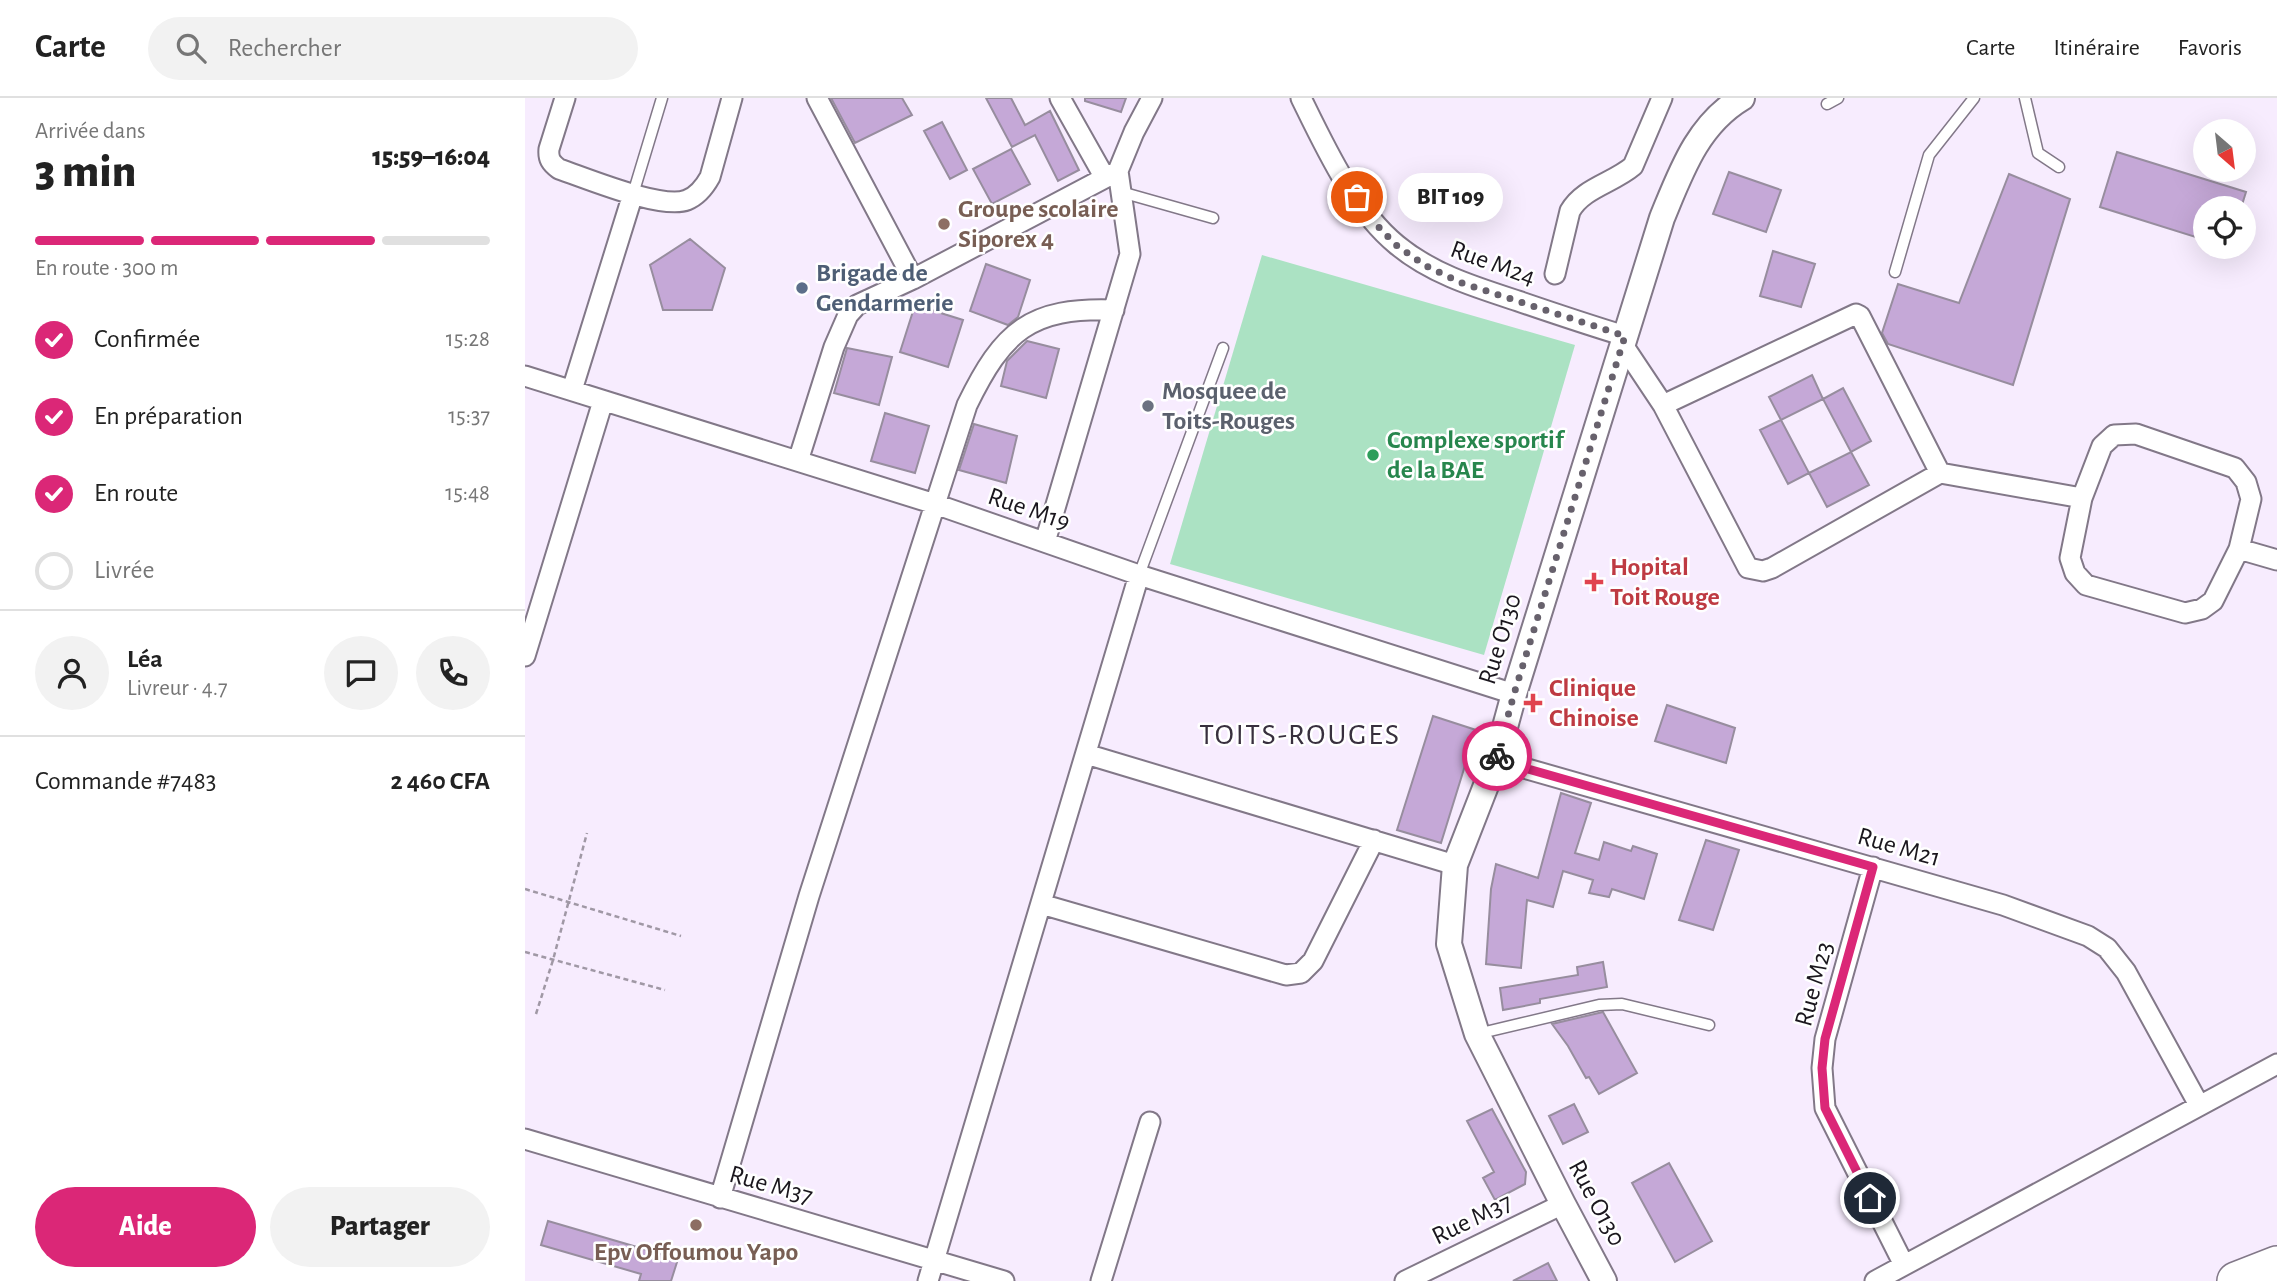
<!DOCTYPE html>
<html lang="fr">
<head>
<meta charset="utf-8">
<style>
  body { margin:0; font-family:"Alegreya Sans",sans-serif; background:#f2f2f2; color:#222; height:100vh; display:flex; flex-direction:column; font-size:26px; white-space:nowrap }
  * { box-sizing:border-box; margin:0 }
  p { font-size:23px; color:#767676 }
  .icon { flex:none; width:38px; height:38px; fill:none; stroke:currentColor; stroke-width:2; stroke-linecap:round; stroke-linejoin:round }
  .map { position:relative; flex:1; overflow:hidden }
  .details { display:flex; flex-direction:column; background:#fff; width:525px }
  .details>* { flex:none }
  .needle { width:46px; rotate:152deg }
  .controls { position:absolute; left:1668px; top:21px; display:grid; gap:14px }
  .controls a { display:grid; place-items:center; width:63px; height:63px; border-radius:50%; background:#fff; box-shadow:0 7px 28px #0002; font-size:35px }
  .pin { position:absolute; display:grid; place-items:center; width:60px; height:60px; color:#fff; margin:-30px; border:4px solid #fff; border-radius:50%; box-shadow:0 2px 7px #0007 }
  .courier { position:absolute; display:grid; place-items:center; width:70px; height:70px; margin:-35px; border:5px solid #db2777; border-radius:50%; background:#fff; color:#222; box-shadow:0 2px 9px #0007 }
  .bubble { position:absolute; height:49px; border-radius:24px; background:#fff; box-shadow:0 7px 28px #0002; font-size:23px; font-weight:800; line-height:49px; text-align:center }
  .overview em { font-style:normal; font-weight:800 }
  .overview div { display:flex; flex-direction:column-reverse }
  .overview { display:flex; align-items:center; justify-content:space-between; height:119px; padding:0 35px }
  h1 { font-size:46px; font-weight:800; line-height:52px }
  .bar { display:grid; grid-template-columns:repeat(4,1fr); gap:10px 7px; align-content:center; height:84px; padding:0 35px }
  .bar i { height:9px; border-radius:5px; background:#e0e0e0 }
  .bar .active { background:#db2777 }
  .bar p { grid-column:span 4 }
  .line { display:flex; align-items:center; gap:18px; padding:0 35px; border-top:2px solid #e0e0e0 }
  .line div { flex:1 }
  .round { display:grid; place-items:center; flex:none; width:74px; height:74px; border-radius:37px; background:#f2f2f2 }
  ol { padding:0 35px; list-style:none }
  li { display:flex; align-items:center; gap:21px; height:77px }
  li p { margin-inline-start:auto }
  li .icon { padding:7px; border-radius:50%; background:#db2777; color:#fff; stroke-width:4 }
  li:last-child { color:#767676 }
  li i { width:38px; height:38px; border:4px solid #e0e0e0; border-radius:50% }
  .primary-button { display:flex; gap:14px; margin-top:auto; padding:14px 35px }
  .primary-button a { flex:1; height:80px; border-radius:42px; background:#db2777; color:#fff; font-size:28px; font-weight:800; line-height:80px; text-align:center }
  .primary-button a+a { background:#f2f2f2; color:#222 }
  header { display:flex; align-items:center; gap:42px; box-sizing:border-box; height:98px; padding:0 35px; background:#fff; border-bottom:2px solid #e0e0e0 }
  header strong { font-size:33px }
  nav { display:flex; gap:38px; margin-inline-start:auto; font-size:24px }
  .search { width:490px; height:63px; background:#f2f2f2; display:flex; align-items:center; gap:18px; box-sizing:border-box; padding:0 24px; border-radius:38px; color:#767676; font-size:26px }
  main { display:flex; flex:1; min-height:0 }
  .map>svg:first-child { display:block }
</style>
</head>
<body>
<header>
<strong>Carte</strong>
<div class="search"><svg class="icon" aria-label="search" viewBox="0 0 24 24"><circle cx="10" cy="10" r="6"/><path d="M15 15l6 6"/></svg>Rechercher</div>
<nav><a>Carte</a><a>Itinéraire</a><a>Favoris</a></nav>
</header>
<main>
<section class="details">
<div class="overview"><div><h1>3 min</h1><p>Arrivée dans</p></div><em>15:59–16:04</em></div>
<div class="bar"><i class="active"></i><i class="active"></i><i class="active"></i><i></i><p>En route · 300 m</p></div>
<ol>
<li><svg class="icon" aria-label="check" viewBox="0 0 24 24"><path d="M5 12l5 5 9-10"/></svg>Confirmée<p>15:28</p></li>
<li><svg class="icon" aria-label="check" viewBox="0 0 24 24"><path d="M5 12l5 5 9-10"/></svg>En préparation<p>15:37</p></li>
<li><svg class="icon" aria-label="check" viewBox="0 0 24 24"><path d="M5 12l5 5 9-10"/></svg>En route<p>15:48</p></li>
<li><i></i>Livrée</li>
</ol>
<div class="line" style="height:126px"><a class="round"><svg class="icon" aria-label="person" viewBox="0 0 24 24"><circle cx="12" cy="8" r="4"/><path d="M4 21q1-7 8-7t8 7"/></svg></a><div><b>Léa</b><p>Livreur · 4.7</p></div><a class="round"><svg class="icon" aria-label="chat" viewBox="0 0 24 24"><path d="M4 5h16v11H9l-5 4z"/></svg></a><a class="round"><svg class="icon" aria-label="phone" viewBox="0 0 24 24"><path d="M5 4h4l2 5-3 2q2 4 5 5l2-3 5 2v4C11 20 4 13 5 4z"/></svg></a></div>
<div class="line" style="height:91px"><div>Commande #7483</div><b>2 460 CFA</b></div>
<div class="primary-button"><a>Aide</a><a>Partager</a></div>
</section>
<div class="map">
<svg width="1752" height="1183" viewBox="0 0 1752 1183">
  <rect width="100%" height="100%" fill="#f7ecfe"/>
  <path fill="#abe2c3" d="M737,157L1050,247L959,557L645,466Z"/>
  <path fill="#c5a8d7" stroke="#978d9e" stroke-width="2" d="M306,0H377L387,17L330,45Z
    M461,0H486L500,27L525,13L554,72L533,83L510,37L487,49Z
    M560,0H601L596,14L560,3Z
    M417,24L442,72L425,81L399,33Z
    M486,51L505,86L467,106L448,71Z
    M1592,54L1721,94L1716,110H1680V142L1575,109Z
    M1204,74L1256,92L1241,134L1188,116Z
    M1484,76L1545,101L1488,287L1363,246L1357,235L1373,186L1434,205Z
    M165,141L200,170L187,212H138L125,167Z
    M1248,153L1290,166L1276,209L1235,198Z
    M461,166L505,182L493,219L483,227L445,213Z
    M390,207L438,222L423,269L375,254Z
    M502,243L534,251L521,300L476,288L482,263Z
    M322,250L367,259L354,307L309,295Z
    M1287,277L1298,301L1256,322L1244,299Z
    M1318,290L1346,343L1326,354L1298,301Z
    M360,315L404,328L390,375L346,363Z
    M1256,322L1284,375L1263,386L1235,332Z
    M449,326L492,338L481,385L434,372Z
    M1326,354L1344,387L1302,409L1284,375Z
    M1142,607L1210,630L1201,665L1130,643Z
    M908,618L951,632L916,745L872,732Z
    M1036,695L1066,705L1050,755L1074,762L1079,744L1106,753L1108,748L1132,756L1119,801L1087,791L1084,799L1064,795L1068,782L1038,773L1028,809L1002,802L996,870L961,866L966,791L971,766L1013,780Z
    M1181,742L1214,752L1188,832L1154,822Z
    M1078,864L1082,889L1015,901V905L978,912L975,890L1053,877L1052,869Z
    M1078,914L1112,975L1074,996L1064,979L1061,980L1043,948L1027,926Z
    M1049,1006L1063,1034L1038,1046L1024,1018Z
    M967,1011L1001,1074L1000,1086L970,1102L958,1080L969,1074L942,1023Z
    M1144,1065L1187,1143L1150,1164L1107,1085Z
    M23,1123L153,1161L146,1183H114L116,1176L16,1147Z
    M1023,1165L1032,1183H988Z"/>
  <g fill="none" stroke-linecap="round" stroke-linejoin="round">
    <g stroke="#827888" stroke-width="13">
      <path id="service" d="M1500,0L1513,55L1534,69
        M1302,6L1313,0
        M596,94L688,120
        M108,96L137,0
        M1370,174L1404,57L1449,0
        M614,477L698,250
        M952,936L1074,907L1097,906L1184,927"/>
    </g>
    <g stroke="#827888" stroke-width="23">
      <path id="minor" d="M40,0L24,51C23,61 26,65 34,71C61,80 137,112 162,102C172,98 180,88 185,79L207,0
        M292,0L388,181
        M535,0L580,80
        M776,0C800,49 829,112 872,147C907,176 950,189 993,203C1028,215 1064,227 1100,238
        M1030,176L1045,113C1058,90 1088,85 1108,68L1137,0
        M1331,216L1335,218L1415,375L1247,470L1238,473L1223,470L1138,307Z
        M1098,247L1138,307
        M0,278L410,406L614,477L989,596
        M47,292L108,96
        M1611,336L1710,370L1721,384L1726,401L1714,451L1688,503L1677,511L1660,515L1561,487L1550,475L1545,460L1557,400L1577,348L1589,337Z
        M273,363L309,249L323,217L332,207L388,181L593,73
        M1415,375L1557,400
        M520,444L605,156L593,73L609,34L627,0
        M1714,451L1752,462
        M0,558L78,303
        M561,656L930,767
        M971,662L1478,807L1563,838L1582,850L1601,874L1674,1007
        M1348,769L1300,941L1297,970L1300,1010L1379,1167
        M516,806L761,877L776,875L788,863L849,742
        M0,1041L479,1183
        M195,1100L284,798L442,307C478,233 505,209 589,212
        M403,1183L614,477
        M576,1183L625,1024
        M880,1183L1038,1106
        M1350,1183L1752,966"/>
    </g>
    <g stroke="#827888" stroke-width="28">
      <path id="tertiary" d="M1079,1183L1038,1106L952,936L924,846L930,767L971,662L989,596L1137,120C1156,74 1172,27 1217,0"/>
    </g>
    <g stroke="#827888" stroke-width="40">
      <path id="motorway" d="M1711,1183L1752,1167"/>
    </g>
    <path stroke="#a098a5" stroke-width="2.5" stroke-dasharray="5 3.5" stroke-linecap="butt" d="M0,791L156,838
      M0,854L140,892
      M11,916L28,862L62,735"/>
    <use href="#service" stroke="#fff" stroke-width="10"/>
    <use href="#minor" stroke="#fff" stroke-width="19"/>
    <use href="#tertiary" stroke="#fff" stroke-width="24"/>
    <use href="#motorway" stroke="#fff" stroke-width="37"/>
  </g>
  <g fill="none" stroke-linecap="round" stroke-linejoin="round">
    <path stroke="#67616c" stroke-width="7" stroke-dasharray="0 12.6" d="M832,99L846,121L871,147L901,168L937,185L1100,238L989,596L972,658"/>
    <path stroke="#db2777" stroke-width="9" d="M972,658L971,662L1348,769L1300,941L1297,970L1300,1010L1345,1100"/>
  </g>
  <g fill="#8d6e63" stroke="#fff" stroke-width="2.5">
    <circle cx="419" cy="126" r="7"/>
    <circle cx="171" cy="1127" r="7"/>
  </g>
  <circle fill="#5c6f8a" stroke="#fff" stroke-width="2.5" cx="277" cy="190" r="7"/>
  <circle fill="#6b7280" stroke="#fff" stroke-width="2.5" cx="623" cy="308" r="7"/>
  <circle fill="#2e9e5b" stroke="#fff" stroke-width="2.5" cx="848" cy="357" r="7"/>
  <g fill="#e0444e" stroke="#fff" stroke-width="2.5">
    <path d="M1065.5 473.5h7v7h7v7h-7v7h-7v-7h-7v-7h7z"/>
    <path d="M1004.5 594.5h7v7h7v7h-7v7h-7v-7h-7v-7h7z"/>
  </g>
  <g text-anchor="middle" dominant-baseline="central" stroke-width="5" stroke-linejoin="round" paint-order="stroke">
    <g font-size="26" font-weight="bold" fill="#785e54" stroke="#fff" text-anchor="start">
      <text x="433" y="111">Groupe scolaire<tspan x="433" dy="30">Siporex 4</tspan></text>
      <text x="171" y="1154" text-anchor="middle">Epv Offoumou Yapo</text>
    </g>
    <g font-size="26" fill="#1a161d" stroke="#fff">
      <text transform="translate(968 165) rotate(20)">Rue M24</text>
      <text transform="translate(504 411) rotate(19)">Rue M19</text>
      <text transform="translate(975 541) rotate(-73)">Rue O130</text>
      <text transform="translate(1374 749) rotate(16)">Rue M21</text>
      <text transform="translate(1289 886) rotate(-75)">Rue M23</text>
      <text transform="translate(246 1087) rotate(16)">Rue M37</text>
      <text transform="translate(1072 1105) rotate(62)">Rue O130</text>
      <text transform="translate(947 1121) rotate(-26)">Rue M37</text>
    </g>
    <g font-size="26" font-weight="bold" fill="#4e5e75" stroke="#fff" text-anchor="start">
      <text x="291" y="175">Brigade de<tspan x="291" dy="30">Gendarmerie</tspan></text>
    </g>
    <g font-size="26" font-weight="bold" fill="#5b616d" stroke="#fff" text-anchor="start">
      <text x="637" y="293">Mosquee de<tspan x="637" dy="30">Toits-Rouges</tspan></text>
    </g>
    <g font-size="26" font-weight="bold" fill="#27864d" stroke="#fff" text-anchor="start">
      <text x="862" y="342">Complexe sportif<tspan x="862" dy="30">de la BAE</tspan></text>
    </g>
    <g font-size="26" font-weight="bold" fill="#be3a42" stroke="#fff" text-anchor="start">
      <text x="1085" y="469">Hopital<tspan x="1085" dy="30">Toit Rouge</tspan></text>
      <text x="1024" y="590">Clinique<tspan x="1024" dy="30">Chinoise</tspan></text>
    </g>
    <g font-size="30" letter-spacing="2" fill="#38303e" stroke="#fff">
      <text x="775" y="637">TOITS-ROUGES</text>
    </g>
  </g>
</svg>
<div class="controls">
<a><svg class="needle" viewBox="-14 -14 28 28"><path d="M0-13l5 13h-10z" fill="#e53935"/><path d="M0 13l5-13h-10z" fill="#767676"/></svg></a>
<a><svg class="icon" aria-label="locate" viewBox="0 0 24 24"><circle cx="12" cy="12" r="6"/><path d="M12 2v4M12 18v4M2 12h4M18 12h4"/></svg></a>
</div>
<div class="pin" style="left:832px;top:99px;background:#ea580c"><svg class="icon" aria-label="bag" viewBox="0 0 24 24"><path d="M5 8h14l-1 12H6zM9 8a3 3 0 0 1 6 0"/></svg></div>
<div class="pin" style="left:1345px;top:1100px;background:#1f2937"><svg class="icon" aria-label="home" viewBox="0 0 24 24"><path d="M3 11l9-7 9 7M6 9v11h12V9"/></svg></div>
<div class="courier" style="left:972px;top:658px"><svg class="icon" aria-label="bike" viewBox="0 0 24 24"><circle cx="6" cy="16" r="4"/><circle cx="18" cy="16" r="4"/><path d="M6 16l4-8h5l3 8M10 8l3 8H6M13 5h3"/></svg></div>
<div class="bubble" style="left:873px;top:75px;width:105px">BIT 109</div>
</div>
</main>
</body>
</html>
